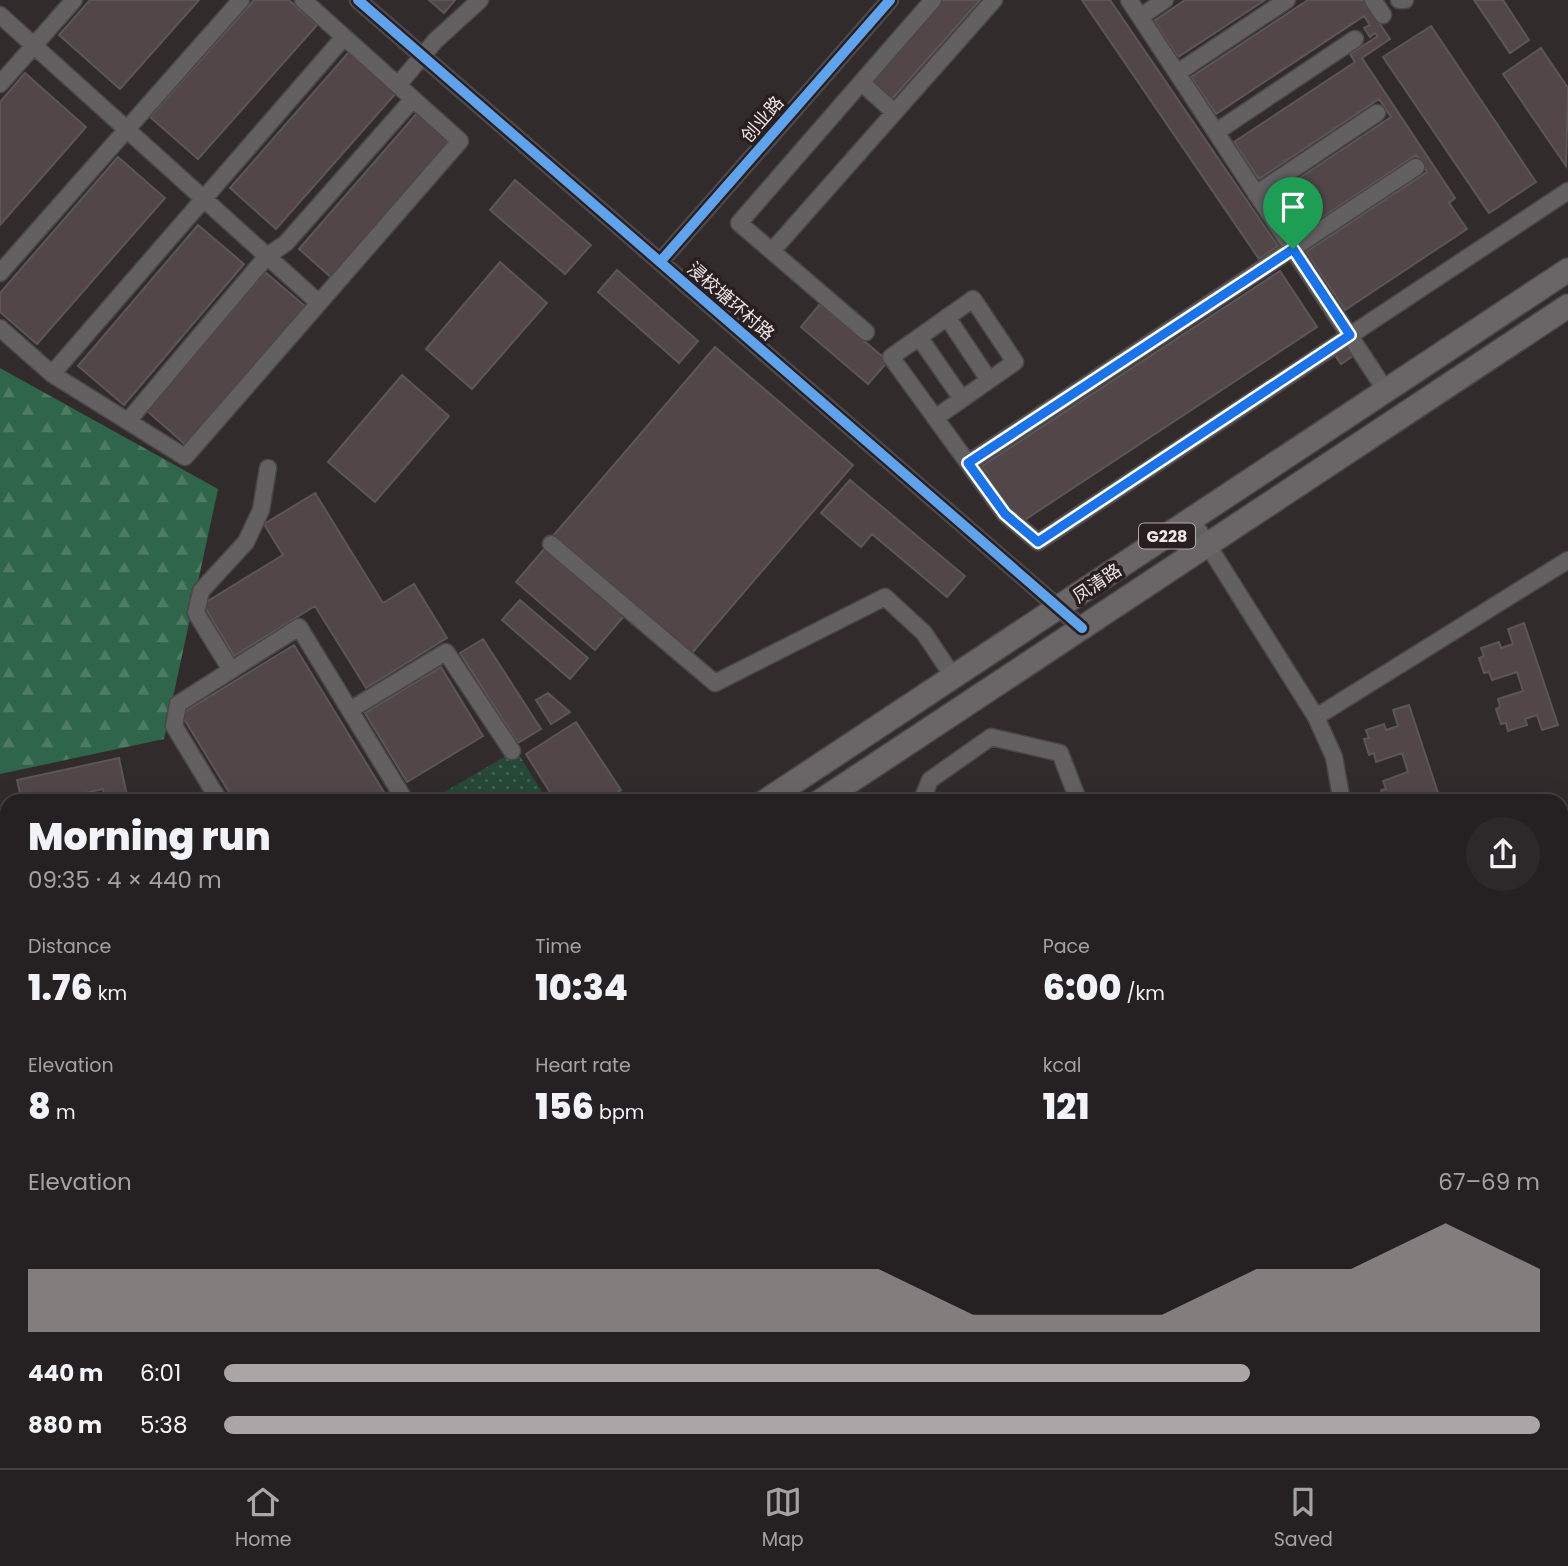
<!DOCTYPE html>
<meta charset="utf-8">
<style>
:root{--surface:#252021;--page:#2d282a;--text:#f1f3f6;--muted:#a3a3a5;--line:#423e3f;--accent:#aca5a6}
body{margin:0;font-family:Poppins,"Noto Sans SC",sans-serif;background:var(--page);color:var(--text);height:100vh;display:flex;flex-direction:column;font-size:26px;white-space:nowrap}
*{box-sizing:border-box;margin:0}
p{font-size:23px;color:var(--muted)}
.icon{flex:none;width:38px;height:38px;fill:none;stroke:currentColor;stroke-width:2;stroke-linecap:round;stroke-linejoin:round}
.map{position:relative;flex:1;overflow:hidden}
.side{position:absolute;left:0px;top:794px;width:1568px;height:674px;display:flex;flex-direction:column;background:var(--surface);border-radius:21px 21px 0 0;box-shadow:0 7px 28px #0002,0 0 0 2px var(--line)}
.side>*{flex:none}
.pin{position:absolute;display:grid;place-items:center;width:60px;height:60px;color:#fff;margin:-72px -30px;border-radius:50% 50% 50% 0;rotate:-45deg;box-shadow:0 0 7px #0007}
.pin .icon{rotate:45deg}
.round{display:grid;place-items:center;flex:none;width:74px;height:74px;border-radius:37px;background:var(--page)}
.overview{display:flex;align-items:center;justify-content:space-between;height:119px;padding:0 28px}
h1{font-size:38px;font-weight:800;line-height:52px}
.metrics{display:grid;grid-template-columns:repeat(3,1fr);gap:10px;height:119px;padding:7px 28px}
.metrics div{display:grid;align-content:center}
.metrics b{font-size:35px;font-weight:800}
.metrics small{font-size:19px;font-weight:400}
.metrics p{font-size:19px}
.chart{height:196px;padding:14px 28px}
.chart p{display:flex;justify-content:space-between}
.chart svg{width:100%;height:126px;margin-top:7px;fill:var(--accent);opacity:.7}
ul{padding:0 28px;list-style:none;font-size:23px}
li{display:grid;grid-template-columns:112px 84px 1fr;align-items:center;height:52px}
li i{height:18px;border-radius:9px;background:var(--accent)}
.tab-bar{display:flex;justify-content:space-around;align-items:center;height:98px;border-top:2px solid var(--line);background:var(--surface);font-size:19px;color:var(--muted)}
.tab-bar a{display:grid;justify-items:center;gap:4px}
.tab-bar .on{color:var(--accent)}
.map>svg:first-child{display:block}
.green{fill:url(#green-dots)}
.forest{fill:url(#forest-firs)}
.water{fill:url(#water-ripples)}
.building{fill:#534649;stroke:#5b5657;stroke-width:2}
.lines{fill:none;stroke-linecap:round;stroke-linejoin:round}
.minor-casing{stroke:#4b4647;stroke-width:19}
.highway-casing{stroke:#4b4647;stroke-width:26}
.minor{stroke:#626060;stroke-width:16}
.highway{stroke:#6a6667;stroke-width:23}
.cycleway-casing{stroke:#291e20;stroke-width:15}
.cycleway{stroke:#60a3ed;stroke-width:10}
.route-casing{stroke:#fff;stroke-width:14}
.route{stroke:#1a73e8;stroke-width:9}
.labels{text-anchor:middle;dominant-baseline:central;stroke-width:7;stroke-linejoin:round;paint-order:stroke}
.shield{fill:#291e20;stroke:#b3aaab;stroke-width:2}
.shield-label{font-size:16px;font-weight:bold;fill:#eee6e7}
.street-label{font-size:18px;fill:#eee6e7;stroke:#291e20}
</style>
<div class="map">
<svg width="1568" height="1468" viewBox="0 0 1568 1468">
<defs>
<pattern id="green-dots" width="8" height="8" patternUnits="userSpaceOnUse" patternTransform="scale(1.75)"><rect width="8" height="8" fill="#264836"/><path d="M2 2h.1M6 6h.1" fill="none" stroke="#466253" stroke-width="1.8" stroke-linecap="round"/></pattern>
<pattern id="forest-firs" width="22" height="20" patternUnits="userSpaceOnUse" patternTransform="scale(1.75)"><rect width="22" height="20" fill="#2f654a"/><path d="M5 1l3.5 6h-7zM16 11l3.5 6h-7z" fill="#4d7b64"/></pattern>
<pattern id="water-ripples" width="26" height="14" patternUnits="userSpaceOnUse" patternTransform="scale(1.75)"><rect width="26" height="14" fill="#042214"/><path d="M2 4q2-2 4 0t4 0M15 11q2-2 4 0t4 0" fill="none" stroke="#294236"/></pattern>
</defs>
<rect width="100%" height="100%" fill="#312b2c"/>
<path class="green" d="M519,755L548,801L427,802L506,756Z"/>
<path class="forest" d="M0,368L218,489L164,739L0,774Z
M1568,1275V1365L1561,1375V1288Z"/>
<path class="water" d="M400,1461H699L702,1468H421Z"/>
<path class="building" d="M90,0H199L120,89L59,35Z
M254,0H289L317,25L198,159L150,117Z
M429,0H455L444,13Z
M938,0H980L892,99L869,78Z
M1082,0H1110L1278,246L1259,259Z
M1185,0H1265L1178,57L1154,21Z
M1308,0H1364L1390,39L1362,58L1455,198L1449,203L1467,229L1345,310L1306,252L1427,172L1416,155L1296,235L1271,197L1391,117L1379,99L1259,179L1234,142L1355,62L1350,54L1378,36L1375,33L1370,37L1364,28L1370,25L1364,16L1216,114L1191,77Z
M1474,0H1503L1529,40L1510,53Z
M1431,26L1536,182L1489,213L1383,57Z
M1541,48L1568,88L1566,166L1503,74Z
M349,52L396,93L276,229L230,188Z
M25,73L86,127L0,225V102Z
M418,112L453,142L333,279L299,249Z
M118,157L165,198L37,344L0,312V293Z
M515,180L591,245L565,274L490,210Z
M198,225L244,264L124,405L78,366Z
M500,262L547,303L472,389L426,349Z
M617,270L698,341L679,363L598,292Z
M1280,271L1317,327L1020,523L982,466Z
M265,272L305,306L187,446L147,411Z
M820,304L888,361L868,384L801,327Z
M715,347L853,465L691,654L553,536Z
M1347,347L1353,356L1341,364L1335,355Z
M402,375L449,416L375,502L328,462Z
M850,480L965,576L947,597L872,534L861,547L821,513Z
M315,493L383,603L414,584L447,638L366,688L315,606L234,656L203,604L283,555L264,524Z
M545,548L624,616L595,650L516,582Z
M520,600L588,658L570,679L502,620Z
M1524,623L1558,725L1542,730L1537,715L1525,719L1527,725L1508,731L1506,723L1501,724L1496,709L1500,707L1498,699L1523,691L1517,672L1492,680L1489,672L1484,673L1479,658L1484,656L1481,648L1499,642L1501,648L1513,644L1508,629Z
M483,639L541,729L518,743L460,653Z
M294,645L390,802H235L181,714Z
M441,667L483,736L407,782L365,713Z
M548,693L570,712L551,724L536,700Z
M1409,705L1441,802H1423L1422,796L1410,802H1384L1381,790L1386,789L1383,781L1408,772L1402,753L1376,762L1374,753L1369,755L1364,739L1369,738L1366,730L1384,724L1386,730L1398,726L1393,710Z
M576,722L621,790L603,802H556L526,754Z
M119,758L128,800L105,802L103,789L46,802H22L17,780Z
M7,879V1017L0,1019V880Z
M1308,1461H1347L1348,1466L1309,1468Z"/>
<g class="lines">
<defs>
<path id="minor" d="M358,0L1082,628
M1129,0L1386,391
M1373,0L1383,15
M1399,0H1405
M0,15L319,303
M1140,17L1165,0
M1177,73L1287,0
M862,83L894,112
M0,84L74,0
M398,85L435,41L480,0
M1216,132L1355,39
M1256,194L1377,113
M772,251L994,0
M660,262L890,0
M0,273L241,0
M947,317L989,380
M0,328L52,374L185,457L460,141L303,0
M866,332L739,223L933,0
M919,337L962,399
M52,374L344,37
M935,418L1015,362L973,299L891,357L1005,514L1038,542L1568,191
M128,421L267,256L286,243L413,99
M968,463L1416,167
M1192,520L1316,717L1334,757L1342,802
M551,544L715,683L885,597L924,633L954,678
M231,670L196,613L201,591L246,542L261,510L268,468
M350,710L446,652L512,751
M1316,717L1568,560
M220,802L174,726L178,704L299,627L406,802
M921,802L930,780L991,737L1060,753L1079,802
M0,864L7,862
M0,1035L7,1033
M1561,1217L1568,1199
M202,1461L219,1468
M793,1461L797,1468
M884,1461L892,1468
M1073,1468L1075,1461
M1208,1468L1209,1461
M1435,1468L1438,1461
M1476,1468L1478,1461"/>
<path id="highway" d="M764,802L1568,270
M819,802L1568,306
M0,1102L7,1101
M0,1131L7,1130"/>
</defs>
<use href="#minor" class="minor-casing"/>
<use href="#highway" class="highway-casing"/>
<use href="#minor" class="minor"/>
<use href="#highway" class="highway"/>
<defs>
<path id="cycleway" d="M358,0L1082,628
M660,262L890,0"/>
</defs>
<use href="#cycleway" class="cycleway-casing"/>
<use href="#cycleway" class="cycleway"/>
</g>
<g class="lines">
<defs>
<path id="route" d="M1293,249L1350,335L1038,542L1005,514L968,463Z"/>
</defs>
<use href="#route" class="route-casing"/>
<use href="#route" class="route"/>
</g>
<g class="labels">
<rect class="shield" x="1139" y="523.5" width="56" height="25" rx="5"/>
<g class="shield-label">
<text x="1167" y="536">G228</text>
</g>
<g class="street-label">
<text transform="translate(762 119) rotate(-49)">创业路</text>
<text transform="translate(731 301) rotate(41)">浸校塘环村路</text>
<text transform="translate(1097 583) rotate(-34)">凤清路</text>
</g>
</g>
</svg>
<div class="pin" style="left:1293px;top:249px;background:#1e9e55"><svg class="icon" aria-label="arrive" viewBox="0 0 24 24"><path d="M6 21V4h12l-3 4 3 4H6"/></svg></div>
<section class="side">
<div class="overview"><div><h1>Morning run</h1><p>09:35 · 4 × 440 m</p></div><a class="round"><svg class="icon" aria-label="share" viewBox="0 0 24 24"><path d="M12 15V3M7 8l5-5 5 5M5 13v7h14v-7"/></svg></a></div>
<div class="metrics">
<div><p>Distance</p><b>1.76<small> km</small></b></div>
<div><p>Time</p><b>10:34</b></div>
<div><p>Pace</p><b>6:00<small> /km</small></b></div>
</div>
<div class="metrics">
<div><p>Elevation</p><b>8<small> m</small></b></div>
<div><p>Heart rate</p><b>156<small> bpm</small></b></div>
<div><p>kcal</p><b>121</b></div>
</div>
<div class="chart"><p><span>Elevation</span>67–69 m</p>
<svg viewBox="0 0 160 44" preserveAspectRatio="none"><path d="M0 44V22L10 22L20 22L30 22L40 22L50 22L60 22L70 22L80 22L90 22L100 38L110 38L120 38L130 22L140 22L150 6L160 22V44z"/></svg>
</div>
<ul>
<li><b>440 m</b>6:01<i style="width:78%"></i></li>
<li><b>880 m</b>5:38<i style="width:100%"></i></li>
</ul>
</section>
</div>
<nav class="tab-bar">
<a class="on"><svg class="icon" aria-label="home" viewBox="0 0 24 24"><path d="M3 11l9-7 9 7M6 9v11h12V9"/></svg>Home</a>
<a><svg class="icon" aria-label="map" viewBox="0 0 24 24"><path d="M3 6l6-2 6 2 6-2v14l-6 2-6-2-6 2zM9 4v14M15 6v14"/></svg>Map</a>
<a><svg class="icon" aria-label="saved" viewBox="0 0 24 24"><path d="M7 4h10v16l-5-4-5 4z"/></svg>Saved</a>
</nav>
